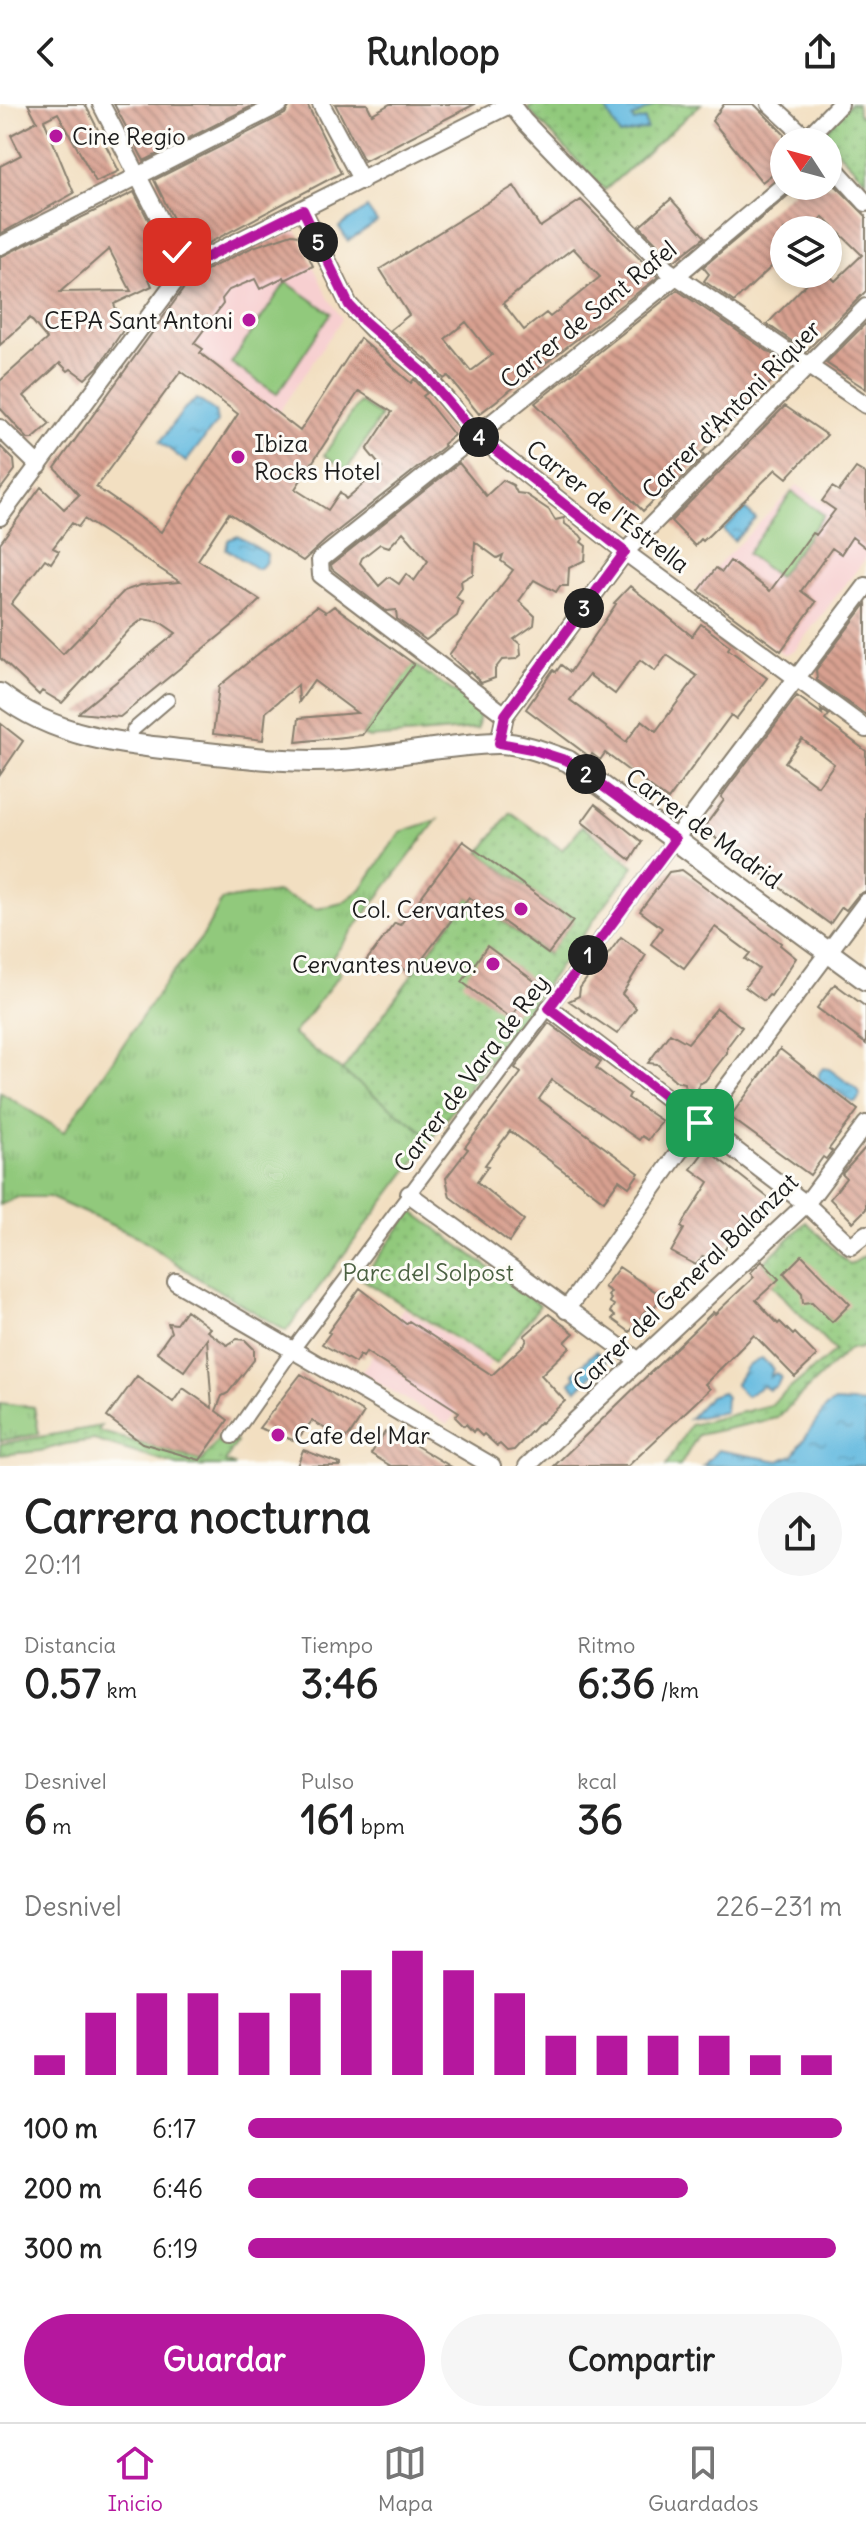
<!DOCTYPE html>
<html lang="es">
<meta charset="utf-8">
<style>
:root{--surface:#fff;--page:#f6f6f6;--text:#222;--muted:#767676;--line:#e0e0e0;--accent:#b5179e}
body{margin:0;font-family:Delius,sans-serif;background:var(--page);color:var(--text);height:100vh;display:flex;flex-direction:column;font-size:30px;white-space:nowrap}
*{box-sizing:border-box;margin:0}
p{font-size:26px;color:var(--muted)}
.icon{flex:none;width:44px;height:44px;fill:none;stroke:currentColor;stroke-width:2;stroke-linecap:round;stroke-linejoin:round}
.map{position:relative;height:1362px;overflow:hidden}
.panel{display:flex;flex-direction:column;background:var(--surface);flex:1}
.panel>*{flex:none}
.needle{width:52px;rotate:306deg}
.buttons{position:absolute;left:770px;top:24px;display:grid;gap:16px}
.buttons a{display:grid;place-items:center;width:72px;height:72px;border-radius:50%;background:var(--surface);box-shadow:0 4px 12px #0003;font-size:40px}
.pin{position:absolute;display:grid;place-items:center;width:68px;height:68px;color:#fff;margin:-34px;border-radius:16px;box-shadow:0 4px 12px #0006}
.km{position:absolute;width:40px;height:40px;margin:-20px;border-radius:50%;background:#222;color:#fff;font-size:22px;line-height:40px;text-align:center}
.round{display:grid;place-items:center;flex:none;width:84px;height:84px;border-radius:42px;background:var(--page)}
.head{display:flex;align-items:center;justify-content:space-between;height:136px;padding:0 24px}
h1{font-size:44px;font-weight:700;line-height:60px}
.figures{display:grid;grid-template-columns:repeat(3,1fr);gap:12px;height:136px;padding:8px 24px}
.figures div{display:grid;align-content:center}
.figures b{font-size:40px;font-weight:700}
.figures small{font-size:22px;font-weight:400}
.figures p{font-size:22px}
.chart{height:224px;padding:16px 24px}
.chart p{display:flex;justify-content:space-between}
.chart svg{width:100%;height:144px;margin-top:8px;stroke:var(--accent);stroke-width:6}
.primary-button{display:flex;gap:16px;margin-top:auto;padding:16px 24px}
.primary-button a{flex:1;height:92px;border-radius:48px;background:var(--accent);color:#fff;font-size:32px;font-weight:700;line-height:92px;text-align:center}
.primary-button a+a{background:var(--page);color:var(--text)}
ul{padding:0 24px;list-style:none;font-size:26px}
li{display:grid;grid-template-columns:128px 96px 1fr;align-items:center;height:60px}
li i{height:20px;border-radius:10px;background:var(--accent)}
header{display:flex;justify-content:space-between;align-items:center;height:104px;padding:0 24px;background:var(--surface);font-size:36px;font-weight:700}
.tabs{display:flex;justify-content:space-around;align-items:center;height:112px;border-top:2px solid var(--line);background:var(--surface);font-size:22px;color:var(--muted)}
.tabs a{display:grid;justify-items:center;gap:4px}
.tabs .current{color:var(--accent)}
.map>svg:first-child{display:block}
.built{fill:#f7cfd0}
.grass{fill:url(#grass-tufts);stroke:#56724c;stroke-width:2}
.park{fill:url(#park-dots);stroke:#56724c;stroke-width:2}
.garden{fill:#91c97c;stroke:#56724c;stroke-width:2}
.water{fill:url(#water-ripples);stroke:#3f6a7e;stroke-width:2}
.building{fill:url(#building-back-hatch);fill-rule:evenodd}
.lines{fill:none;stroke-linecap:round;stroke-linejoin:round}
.pedestrian-casing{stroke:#877e6e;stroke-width:16}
.minor-casing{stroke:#877e6e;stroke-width:20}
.tertiary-casing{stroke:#877e6e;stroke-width:24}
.pedestrian{stroke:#fff;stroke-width:12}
.minor{stroke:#fff;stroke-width:16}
.tertiary{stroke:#fff;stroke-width:20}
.route-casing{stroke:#fff;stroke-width:16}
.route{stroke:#b5179e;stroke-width:10}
.poi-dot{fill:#b5179e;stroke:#fdfcf7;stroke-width:3}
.labels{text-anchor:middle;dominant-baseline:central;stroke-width:6;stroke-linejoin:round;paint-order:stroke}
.poi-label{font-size:24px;fill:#1c1c1c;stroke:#fdfcf7;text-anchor:start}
.street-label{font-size:24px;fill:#1c1c1c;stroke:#fdfcf7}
.park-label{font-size:24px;fill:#4b6142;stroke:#fdfcf7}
</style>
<header><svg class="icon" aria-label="back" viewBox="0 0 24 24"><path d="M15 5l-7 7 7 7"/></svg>Runloop<svg class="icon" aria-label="share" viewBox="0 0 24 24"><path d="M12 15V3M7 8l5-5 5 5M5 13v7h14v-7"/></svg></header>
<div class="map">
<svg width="866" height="1362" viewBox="0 0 866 1362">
<defs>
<pattern id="grass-tufts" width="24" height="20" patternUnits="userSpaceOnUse" patternTransform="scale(2)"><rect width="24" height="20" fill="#91c97c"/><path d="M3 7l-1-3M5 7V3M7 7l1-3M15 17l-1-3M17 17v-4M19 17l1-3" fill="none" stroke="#7cac6b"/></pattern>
<pattern id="park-dots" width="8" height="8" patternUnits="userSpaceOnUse" patternTransform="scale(2)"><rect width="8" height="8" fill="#91c97c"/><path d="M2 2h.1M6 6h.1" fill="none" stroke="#7cac6b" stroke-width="1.8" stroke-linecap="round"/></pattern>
<pattern id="water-ripples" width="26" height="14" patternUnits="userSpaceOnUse" patternTransform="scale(2)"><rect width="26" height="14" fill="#62b9df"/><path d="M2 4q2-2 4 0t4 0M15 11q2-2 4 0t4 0" fill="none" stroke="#549ebf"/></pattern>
<pattern id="building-back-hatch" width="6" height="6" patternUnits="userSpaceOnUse" patternTransform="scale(2)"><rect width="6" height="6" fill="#d8a090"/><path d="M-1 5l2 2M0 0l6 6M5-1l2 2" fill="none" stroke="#ae8275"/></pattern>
</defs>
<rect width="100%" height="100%" fill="#fdfcf7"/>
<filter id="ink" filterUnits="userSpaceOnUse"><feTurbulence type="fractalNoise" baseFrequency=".0125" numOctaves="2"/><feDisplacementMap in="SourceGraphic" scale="16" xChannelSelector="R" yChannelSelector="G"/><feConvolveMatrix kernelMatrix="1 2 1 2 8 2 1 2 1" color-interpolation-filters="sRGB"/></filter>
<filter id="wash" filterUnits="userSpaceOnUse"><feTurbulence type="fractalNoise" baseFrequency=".006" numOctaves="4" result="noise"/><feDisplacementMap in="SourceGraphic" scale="32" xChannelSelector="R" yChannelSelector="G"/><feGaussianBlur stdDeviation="1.8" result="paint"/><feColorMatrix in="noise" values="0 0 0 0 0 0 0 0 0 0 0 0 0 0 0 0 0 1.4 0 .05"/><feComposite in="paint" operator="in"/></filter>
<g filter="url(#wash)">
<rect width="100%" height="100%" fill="#f2dfc1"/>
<path class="built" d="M288,124L297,128L328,193L342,215L278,309L157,218L189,175H195L202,165Z
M797,381L866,428V454L794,547L784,551L695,484Z
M403,1204L491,1259L448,1320L361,1269Z"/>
<path class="grass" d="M437,716L328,859L341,869L293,930L432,1034L286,1227L196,1173L136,1132L49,1093H18L0,1101V988L64,1028L167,876L203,832L222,796L276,788L317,805L342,799L361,785L400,728Z
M0,1299L34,1303L39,1330L0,1337Z"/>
<path class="park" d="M535,0H701L605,86L527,4Z
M850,0H857L858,10L866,15V77L827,36L825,28Z
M413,560L481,606L477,625L369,634L362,631Z
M510,708L562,746L582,722L634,762L432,1034L342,967L469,793L547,850L573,817L480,749Z
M412,1107L540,1201L496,1260L362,1175Z
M806,1118L850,1161L866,1151V1242L858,1245L850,1244L777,1314L698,1331L680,1362H666L690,1321L770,1301L835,1247L757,1165Z
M101,1322L98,1327L202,1357L224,1328L237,1338L225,1358L236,1362H178L94,1336L66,1340L40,1347L0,1351V1340Z"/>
<path class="garden" d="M286,178L331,209L277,290L231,259Z
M359,298L381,312L347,366L324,351Z
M792,388L824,411L778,473L747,450Z"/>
<path class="water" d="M603,0H657L632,14L634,18L645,15L647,25L620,31Z
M367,104L377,118L348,137L339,123Z
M197,295L215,307L217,318L186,358L160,338L185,304Z
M745,405L756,415L734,437L723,426Z
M238,432L267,450C267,457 264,463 257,465L226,445L228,436Z
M823,964L829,965L859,987L860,992L856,998H852L830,982L819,996V969Z
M596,1247L606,1258L577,1286L570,1278L576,1273L573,1269Z
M762,1254L773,1265L770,1273L776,1269L781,1273L777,1282L769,1286L763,1282L746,1292L735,1281L746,1263Z
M722,1288L726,1293L725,1308L689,1315L710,1292Z
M835,1298L866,1300V1362H703L718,1346L779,1357L793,1351L826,1303Z"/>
<g id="blocks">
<path class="building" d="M28,0H85L119,67L96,78L58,9L44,16L74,89L0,130V62L21,51L11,31L37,17Z
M114,0H256L144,57Z
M291,0H307L341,69L190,149L154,76L285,10Z
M335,0H367L372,10L390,0H475L364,57Z
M724,0H754L784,30V61L762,78L712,17Z
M514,82L540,123L581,96L658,173L479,310L448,272L444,275L427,256L390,226L409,211L380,165ZM573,144L600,173L550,213L546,209L524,226L503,199ZM466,218L492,251L471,267L445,235Z
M795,82H836L866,112V187L806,247L767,220L816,170H828L835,177L862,151L823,113L810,126H784V151L734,198L704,177L709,170L703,163L791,89Z
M134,88L172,163L149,175L152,182L114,200L124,225L98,263L85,275L71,265L68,267L60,259L24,292L50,320L33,335H28L0,304V277L47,235L30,214L0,241V153ZM109,145L131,187L60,188Z
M671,95L705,133L674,157L640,122Z
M292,130L299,131L313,162L285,176L284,173L260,185L255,175L229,186L222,195L223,200L194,239L203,245L200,249L300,327L360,234L411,279L414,275L416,277L427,289L423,292L454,331L443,340L445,342L326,436L303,457L229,409L198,456L260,496L239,516L120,613L78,609L176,529L160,518L143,515L131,524L62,599L42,587L39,591L0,554V439L41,383L64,405L79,391L55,364L192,173L253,143ZM181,267L238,310L161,428L96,383ZM359,287L392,308L367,346L382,364L346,395L340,388L328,406L295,385ZM84,415L180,478L141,481L124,487L63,550L11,500L45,455L51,459L59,447L53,444L72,419L78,423Z
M677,186L788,261L701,349L704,352L661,395L658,392L643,407L535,299Z
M865,220H866V285L826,259Z
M785,302L827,331L787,374L776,365L703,437L701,435L695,442L671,417Z
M0,342L14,356L15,366L0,386Z
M459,359L486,392L503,376L513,381L517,389L525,390L549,406L555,416L564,414L565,420L580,431L583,435L581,438L586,442L585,456L569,464L568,482H560L556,488L534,476L519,497L535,512L534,521L514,535L520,540L521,551L516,555L502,556L495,565V574L481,579L470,567L468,569L449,551L513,466L501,457L503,451L497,454L475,438L473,470L461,477L462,484L456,493L462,498L457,512L426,536L397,515L396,506L386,507L332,465L331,461ZM403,428L428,457L414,477L406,470L399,480L389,473L379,482L360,459L362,454L380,440L389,443Z
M856,364L866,370V444L852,433L841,450L832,444L801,487L816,498L781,547L699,487L716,464L722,468L730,457L770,487L812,429L816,431L835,406L822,397L832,383L839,387Z
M630,482L692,532L701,520L730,542L728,545L767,574L736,615L731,611L668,696L605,649L600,656L592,650L590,653L526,605L553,566L556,568L561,561L570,568L616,500L614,499ZM667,551L697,572L656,627L642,616L626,638L570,596L589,571L615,590L640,556L655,567Z
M866,500V611L817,576L816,566Z
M317,502L326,508L334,502L414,560L362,631L296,638L299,614L357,609L314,577L299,598L298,581L266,608L263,636L213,630L219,582Z
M797,592L822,610L821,606L829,611L825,616L866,647V787L858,791L846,806L842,803L830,820L723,742L711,729L713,727L705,722L724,696L721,693L731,679ZM802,635L834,660L818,682L785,658Z
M0,619L23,637L0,671Z
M595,700L642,738L631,756L582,718Z
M463,737L573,817L548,850L469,793L411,870L395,860L387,870L363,861L395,819L400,821Z
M682,766L781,839L780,841L796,854L771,892L769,891L764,897L745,883L759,865L745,855L750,849L715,823L684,864L651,840L662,824L640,807L669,768Z
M621,833L646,851L622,890L636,904L617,930L569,897L579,892L580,884L601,855L606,853Z
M487,842L537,879L510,914L462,878Z
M835,880L866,903V940L817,904Z
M717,904L742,923L727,943V949L705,977L699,980L696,992L685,984L684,979L676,977L657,960L648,959L670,929L688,939Z
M549,919L601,958L596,964L630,990L628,994L662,1017L648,1036L642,1032L639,1036L552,976L539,995L639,1069L629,1083L619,1076L604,1097L510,1027L485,1061L488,1062L477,1078L524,1116L509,1138L450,1093L446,1074L468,1045L465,1043L521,969L515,964Z
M780,945L858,1006L829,1045L832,1047L826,1055L823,1053L810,1071L730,1013Z
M866,1043V1105L853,1118L830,1095L846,1074L842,1070Z
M706,1045L775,1099L748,1124L742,1116L723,1149L719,1147L716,1153L709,1149L706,1154L703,1152L696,1161L671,1148L684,1125L681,1123L685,1116L709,1078L691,1065Z
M802,1151L850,1200L832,1218L812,1198L803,1199L802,1189L784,1169Z
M762,1157L779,1175L756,1196L778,1220L780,1218L793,1231L795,1229L817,1252L795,1273L754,1231L705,1280L710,1285L628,1362H554L713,1208L715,1210L754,1173L750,1169Z
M619,1163L662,1192L649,1210L645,1207L630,1228L612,1215L615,1212L610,1208L614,1201L609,1198L611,1195L608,1192L611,1188L604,1183Z
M360,1184L406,1220L409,1217L492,1271L525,1240L527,1235L524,1232L549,1210L574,1229L565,1238L570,1243L541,1271L565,1297L541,1319L540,1318L514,1346L507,1347L500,1340L497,1342L484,1330L482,1332L475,1325L473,1328L466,1320L464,1322L455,1313L459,1308L366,1248L363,1253L360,1251L355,1259L322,1240L330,1229L328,1228Z
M186,1206L210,1224L207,1227L227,1241L237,1235L245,1236L254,1245V1256L228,1289L222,1292L216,1307L228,1316L200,1356L142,1339L107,1313L137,1272L173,1298L183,1284L212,1304L207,1235L184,1267L157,1248L171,1228L168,1219L176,1220Z
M301,1270L364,1309L349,1332L341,1334L312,1317L296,1337L259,1324Z
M385,1328L396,1334L398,1331L450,1362H391L371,1350Z
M303,1346L341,1360V1362H297Z"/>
</g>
</g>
<g filter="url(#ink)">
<use href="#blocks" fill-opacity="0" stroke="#877e6e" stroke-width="2"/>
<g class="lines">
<defs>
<path id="pedestrian" d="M133,626L168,596
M232,1333L292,1247L675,735"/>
<path id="minor" d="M101,0L185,164
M321,0L362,77
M511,0L524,17L666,165L866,301
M770,0L811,38
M807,34L840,0
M828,57L866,99
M303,106L349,201L373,226L424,269L475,330L625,448L866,625
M0,142L280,0
M0,324L39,362
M0,413L185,164L511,0
M505,611L321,471L320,456L676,172L784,81
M499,639L505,611L625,448L866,203
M675,735L866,482
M549,904L806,1100L851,1142L866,1130
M409,1090L639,1257
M176,1178L492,1362
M566,1206L686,1038L866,798
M527,1362L806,1100L866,1020"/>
<path id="tertiary" d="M0,590C58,637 136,641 207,649C252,654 296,659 340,656C392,653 446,640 498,639C521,639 546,649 568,657L866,876"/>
</defs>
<use href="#pedestrian" class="pedestrian-casing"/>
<use href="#minor" class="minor-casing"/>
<use href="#tertiary" class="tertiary-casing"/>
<use href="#pedestrian" class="pedestrian"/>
<use href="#minor" class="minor"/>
<use href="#tertiary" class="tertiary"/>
</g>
</g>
<g class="lines" filter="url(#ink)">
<defs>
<path id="route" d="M177,148L185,164L303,106L349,201L364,217L424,269L475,330L625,448L505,611L499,639L531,645L568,657L675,735L549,904L700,1019"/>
</defs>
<use href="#route" class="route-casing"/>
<use href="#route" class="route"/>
</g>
<g class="poi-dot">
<circle cx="56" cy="32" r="8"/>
<circle cx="249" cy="216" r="8"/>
<circle cx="238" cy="353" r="8"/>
<circle cx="521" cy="805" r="8"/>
<circle cx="493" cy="860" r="8"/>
<circle cx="278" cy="1331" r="8"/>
</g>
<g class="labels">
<g class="poi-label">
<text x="72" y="32">Cine Regio</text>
<text x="233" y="216" text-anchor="end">CEPA Sant Antoni</text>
<text x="254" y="339">Ibiza<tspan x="254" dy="28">Rocks Hotel</tspan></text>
<text x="505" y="805" text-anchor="end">Col. Cervantes</text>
<text x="477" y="860" text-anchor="end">Cervantes nuevo.</text>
<text x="294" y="1331">Cafe del Mar</text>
</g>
<g class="street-label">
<text transform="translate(588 210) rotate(-39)">Carrer de Sant Rafel</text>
<text transform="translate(731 305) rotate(-45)">Carrer d'Antoni Riquer</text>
<text transform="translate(608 402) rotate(38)">Carrer de l'Estrella</text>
<text transform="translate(704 724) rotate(36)">Carrer de Madrid</text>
<text transform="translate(471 969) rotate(-53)">Carrer de Vara de Rey</text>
<text transform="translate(685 1178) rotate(-44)">Carrer del General Balanzat</text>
</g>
<g class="park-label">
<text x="428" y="1168">Parc del Solpost</text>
</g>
</g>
</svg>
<div class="buttons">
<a><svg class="needle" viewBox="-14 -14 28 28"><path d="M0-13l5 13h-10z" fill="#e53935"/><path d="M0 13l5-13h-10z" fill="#767676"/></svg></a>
<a><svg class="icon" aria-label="layers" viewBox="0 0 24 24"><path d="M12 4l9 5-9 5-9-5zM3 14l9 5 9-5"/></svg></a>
</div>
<div class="pin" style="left:700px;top:1019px;background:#1e9e55"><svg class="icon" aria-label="arrive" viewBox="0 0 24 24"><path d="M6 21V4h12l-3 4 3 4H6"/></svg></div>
<div class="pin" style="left:177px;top:148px;background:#d93025"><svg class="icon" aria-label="check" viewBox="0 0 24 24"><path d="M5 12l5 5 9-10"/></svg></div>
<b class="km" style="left:588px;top:851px">1</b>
<b class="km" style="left:586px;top:670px">2</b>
<b class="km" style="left:584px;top:504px">3</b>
<b class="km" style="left:479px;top:333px">4</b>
<b class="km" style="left:318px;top:138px">5</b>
</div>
<section class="panel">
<div class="head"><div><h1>Carrera nocturna</h1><p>20:11</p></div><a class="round"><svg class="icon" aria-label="share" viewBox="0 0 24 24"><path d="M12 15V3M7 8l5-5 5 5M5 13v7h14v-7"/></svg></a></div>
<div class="figures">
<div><p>Distancia</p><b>0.57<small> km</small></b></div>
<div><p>Tiempo</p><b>3:46</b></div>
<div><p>Ritmo</p><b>6:36<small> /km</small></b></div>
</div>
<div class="figures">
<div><p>Desnivel</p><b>6<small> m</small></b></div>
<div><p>Pulso</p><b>161<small> bpm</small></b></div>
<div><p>kcal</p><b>36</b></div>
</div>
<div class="chart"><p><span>Desnivel</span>226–231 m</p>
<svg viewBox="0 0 160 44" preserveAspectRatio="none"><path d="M5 44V38M15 44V25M25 44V19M35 44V19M45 44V25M55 44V19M65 44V12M75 44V6M85 44V12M95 44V19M105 44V32M115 44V32M125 44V32M135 44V32M145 44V38M155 44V38"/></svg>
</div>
<ul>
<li><b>100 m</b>6:17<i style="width:100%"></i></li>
<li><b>200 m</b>6:46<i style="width:74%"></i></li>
<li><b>300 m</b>6:19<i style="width:99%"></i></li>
</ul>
<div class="primary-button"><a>Guardar</a><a>Compartir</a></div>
</section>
<nav class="tabs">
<a class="current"><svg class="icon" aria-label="home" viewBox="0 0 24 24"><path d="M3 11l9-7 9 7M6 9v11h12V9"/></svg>Inicio</a>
<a><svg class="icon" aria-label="map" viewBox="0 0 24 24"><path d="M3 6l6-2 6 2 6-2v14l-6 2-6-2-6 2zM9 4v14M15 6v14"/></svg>Mapa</a>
<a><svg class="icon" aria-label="saved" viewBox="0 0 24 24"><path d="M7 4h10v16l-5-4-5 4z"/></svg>Guardados</a>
</nav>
